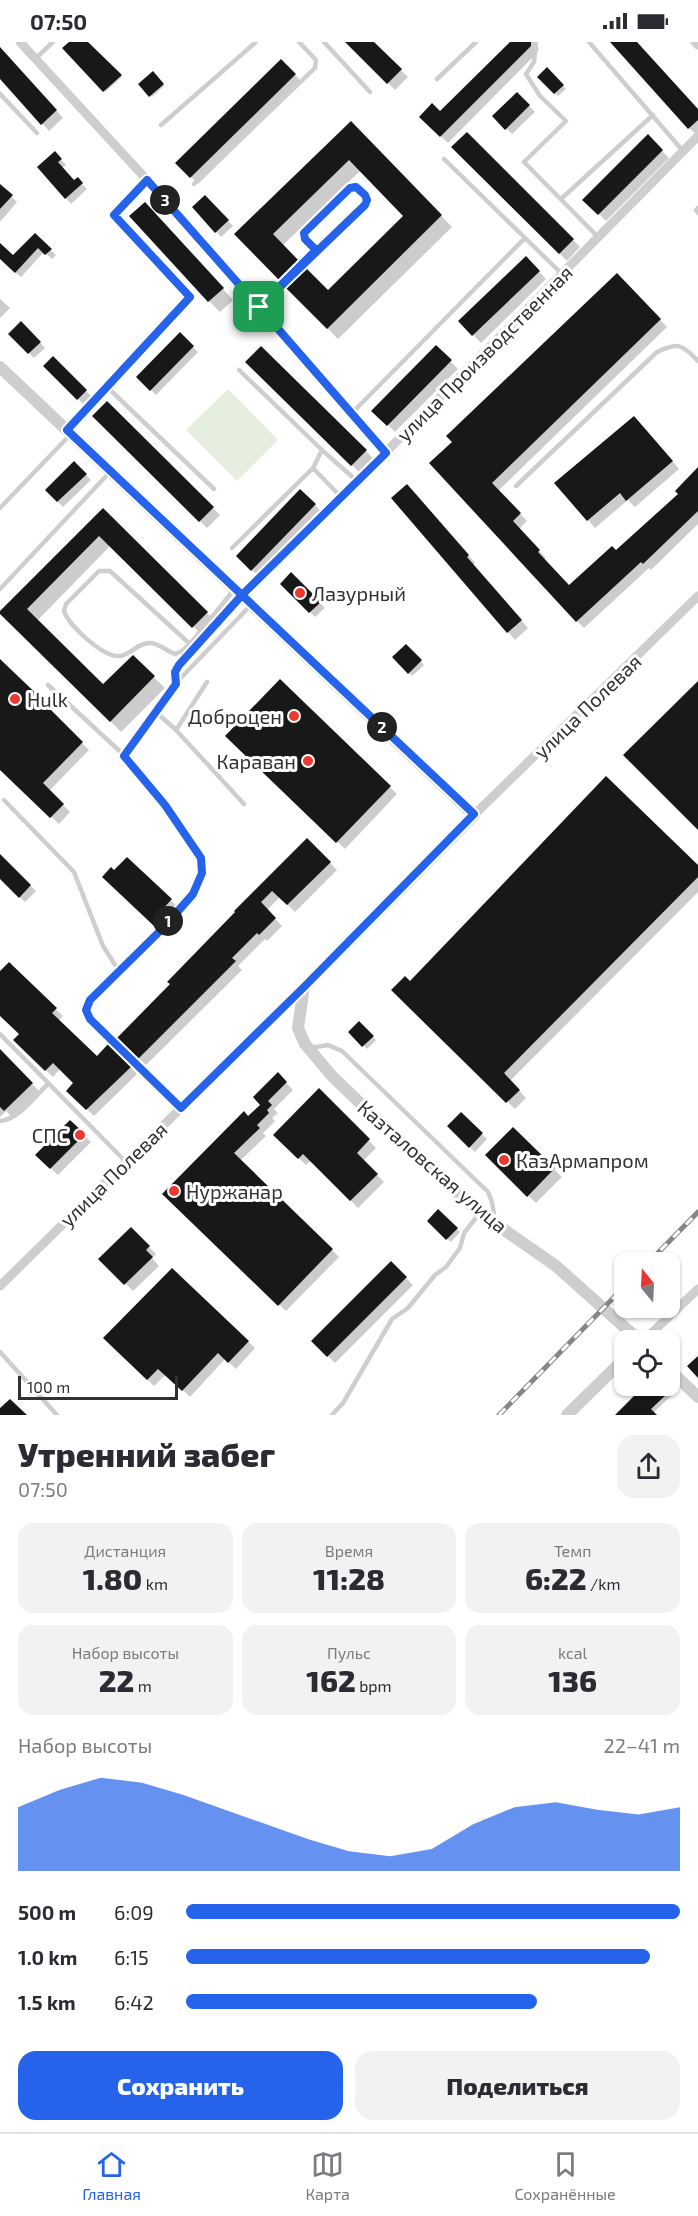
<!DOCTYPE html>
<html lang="ru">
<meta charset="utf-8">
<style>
:root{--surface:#fff;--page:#f2f2f3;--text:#2b2b33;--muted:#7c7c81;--line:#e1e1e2;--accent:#2563eb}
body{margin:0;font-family:"Exo 2",sans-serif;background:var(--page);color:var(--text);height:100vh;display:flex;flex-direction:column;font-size:22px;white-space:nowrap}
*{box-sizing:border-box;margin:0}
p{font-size:20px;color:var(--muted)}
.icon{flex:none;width:33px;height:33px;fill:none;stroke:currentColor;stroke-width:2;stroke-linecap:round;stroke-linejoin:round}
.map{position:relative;height:1373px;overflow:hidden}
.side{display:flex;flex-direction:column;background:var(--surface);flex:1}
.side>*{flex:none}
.needle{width:39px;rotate:342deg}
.buttons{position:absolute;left:614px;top:1210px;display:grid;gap:12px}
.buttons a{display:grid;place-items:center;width:66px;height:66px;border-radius:12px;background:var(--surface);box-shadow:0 2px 4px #0004;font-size:30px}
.scale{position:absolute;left:18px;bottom:15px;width:160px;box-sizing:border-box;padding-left:6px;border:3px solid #313131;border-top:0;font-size:16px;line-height:21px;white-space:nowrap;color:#313131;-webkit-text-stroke:4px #fff;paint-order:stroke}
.pin{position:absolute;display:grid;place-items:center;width:51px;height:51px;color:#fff;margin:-26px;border-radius:12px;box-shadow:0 3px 9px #0006}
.km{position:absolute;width:30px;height:30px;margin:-15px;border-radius:50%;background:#222;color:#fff;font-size:16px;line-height:30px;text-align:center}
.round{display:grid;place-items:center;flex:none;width:63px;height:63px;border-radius:18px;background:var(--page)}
.headline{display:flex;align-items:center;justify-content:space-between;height:102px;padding:0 18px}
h1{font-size:33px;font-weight:800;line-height:45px}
.metrics{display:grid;grid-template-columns:repeat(3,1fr);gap:9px;height:102px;padding:6px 18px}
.metrics div{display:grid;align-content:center;border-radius:15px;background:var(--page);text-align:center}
.metrics b{font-size:30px;font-weight:800}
.metrics small{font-size:16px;font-weight:400}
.metrics p{font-size:16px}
.chart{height:168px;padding:12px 18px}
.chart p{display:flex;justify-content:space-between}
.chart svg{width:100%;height:108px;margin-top:6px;fill:var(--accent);opacity:.7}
.action{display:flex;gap:12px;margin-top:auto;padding:12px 18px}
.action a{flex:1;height:69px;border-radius:18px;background:var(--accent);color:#fff;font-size:24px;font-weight:800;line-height:69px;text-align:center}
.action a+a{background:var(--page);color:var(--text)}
ul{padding:0 18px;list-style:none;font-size:20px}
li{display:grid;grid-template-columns:96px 72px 1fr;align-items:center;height:45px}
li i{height:15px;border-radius:8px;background:var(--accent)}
.status{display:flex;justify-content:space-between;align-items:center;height:42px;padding:0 30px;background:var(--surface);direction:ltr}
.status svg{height:16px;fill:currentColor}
.dock{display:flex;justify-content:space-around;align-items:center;height:84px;border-top:2px solid var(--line);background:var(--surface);font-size:16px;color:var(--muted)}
.dock a{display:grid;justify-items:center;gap:3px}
.dock .current{color:var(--accent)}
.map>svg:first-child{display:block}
.green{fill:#e5eedf}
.shadow{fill:#0003;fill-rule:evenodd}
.building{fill:#181818}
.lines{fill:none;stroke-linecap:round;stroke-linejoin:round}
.service{stroke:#cecece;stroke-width:4.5}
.minor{stroke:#cecece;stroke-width:9}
.tertiary{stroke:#cecece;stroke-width:12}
.rail-casing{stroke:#868686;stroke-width:5}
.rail{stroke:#fff;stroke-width:3;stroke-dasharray:9;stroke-linecap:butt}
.route-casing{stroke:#fff;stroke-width:12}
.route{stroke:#2563eb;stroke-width:8}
.poi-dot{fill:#ec382f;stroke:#fff;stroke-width:2}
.labels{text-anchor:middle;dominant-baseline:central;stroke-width:6;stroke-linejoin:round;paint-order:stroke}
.street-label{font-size:20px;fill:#313131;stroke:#fff}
.poi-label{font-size:20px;fill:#313131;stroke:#fff;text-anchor:start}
</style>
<div class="status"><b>07:50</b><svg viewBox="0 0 49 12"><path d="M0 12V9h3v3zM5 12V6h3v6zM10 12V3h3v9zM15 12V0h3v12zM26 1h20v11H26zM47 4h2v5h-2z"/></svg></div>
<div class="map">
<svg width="698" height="1373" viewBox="0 0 698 1373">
<rect width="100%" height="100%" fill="#fff"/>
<path class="green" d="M228,347L278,398L237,439L186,388Z"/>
<path class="shadow" d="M71,0H87L122,35L105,50L64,7Z
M347,0H372L408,35L395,48Z
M512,0H533L539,6L537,11L448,101L421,75L440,71Z
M612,0H636L698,68V92L697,93L689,86Z
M0,7L63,76L49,89L0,35Z
M281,19L302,40L198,142L178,121Z
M547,27L566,47L558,54L539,35Z
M153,31L164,44L152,55L140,43Z
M517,52L535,70L512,92L494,74Z
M351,81L452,185L338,297L236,192ZM361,128L405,174L328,250L283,203Z
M467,92L580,205L567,219L453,105Z
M648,95L669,116L606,179L585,158Z
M55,111L66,123L62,126L74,140L77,137L87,147L71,162L39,126Z
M0,144L17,160L0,180Z
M205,155L233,184L221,195L194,165Z
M698,163V174L693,168Z
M156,173L233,258L220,270L209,259Z
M35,193L56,213L52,217L44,210L21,235L0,217V203L13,216Z
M526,216L546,237L481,301L460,279Z
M617,233L667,285L498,449L527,479L519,487L546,516L544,518L569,545L616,510L680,452L698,428V482L651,528L649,526L584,586L577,579L454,400Z
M0,257L10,266L0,276Z
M21,281L45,306L34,316L10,292Z
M180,292L198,310L156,353L138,335Z
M436,305L458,327L395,390L374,369Z
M261,306L373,416L359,430L247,320Z
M53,316L91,354L83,362L45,324Z
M107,361L220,473L207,486L94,374Z
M642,383L679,427L635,465L628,458L595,486L557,441Z
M74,421L91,438L63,465L47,448Z
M300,449L322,470L259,535L238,514Z
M415,451L475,521L473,523L528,586L515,598L393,456Z
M103,468L218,582L204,595L111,503L37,579L103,644L133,615L165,646L121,690L1,570Z
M291,533L325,566L315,575L282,542Z
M406,604L424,623L412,634L394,615Z
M0,619L52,668L50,670L89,708L49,749L70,770L59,782L0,726Z
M280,639L397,752L345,807L227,694Z
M307,798L337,828L295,870L280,855L267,868L282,884L267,899L265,897L238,924L242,928L146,1023L119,997Z
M0,814L36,849L25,860L0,836Z
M127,817L178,865L165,879L169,883L163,890L104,835L114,830Z
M698,825V850L510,1039L526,1056L515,1067L393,948Z
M9,922L63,974L58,979L97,1016L109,1004L137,1032L94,1074L68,1049L75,1042L60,1027L53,1035L15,998L21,992L0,972V931Z
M359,981L376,998L367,1007L350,990Z
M0,1009L39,1049L12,1075L6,1069L0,1075Z
M278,1032L293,1048L274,1067L278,1071L272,1076L275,1079L263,1091L266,1094L240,1119L339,1215L286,1269L164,1152L262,1063Z
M319,1048L376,1106L363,1119L384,1140L358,1166L311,1118L306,1123L275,1093Z
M461,1072L487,1097L475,1110L449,1084Z
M70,1080L91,1100L58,1133L37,1113Z
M513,1087L562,1135L536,1161L487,1113Z
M438,1170L460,1190L451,1200L429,1179Z
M131,1187L156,1212L152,1216L159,1224L133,1249L101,1217Z
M391,1221L413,1243L335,1321L313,1299Z
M172,1228L255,1306L236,1327L225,1317L190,1355L166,1332L154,1344L105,1296Z
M647,1344H663L672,1353L653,1371L617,1373Z"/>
<path class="building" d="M69,0H88L122,33L103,50L62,6Z
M345,0H374L402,27L387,42Z
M510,0H531V4L440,95L419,75L432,61L440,69Z
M610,0H637L698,67V78L688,87Z
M0,5L57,68L41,83L0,37Z
M281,17L296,32L190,136L175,121Z
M547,25L564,43L554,52L537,35Z
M153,29L164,42L149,55L138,42Z
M517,50L530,63L505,88L492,74Z
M351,79L442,173L327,287L286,246L306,226L328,248L403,174L349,118L273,192L300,220L280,239L234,192Z
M467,90L574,197L559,212L451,105Z
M648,92L663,108L598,173L582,158Z
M55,109L62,117L58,120L74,138L78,135L83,141L65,157L37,125Z
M0,142L13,153L0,167Z
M205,153L229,178L215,191L192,165Z
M145,160L224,246L208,260L129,174Z
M35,191L52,207L45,213L38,206L15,231L0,217V201L13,213Z
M526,214L540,229L472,294L458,279Z
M617,231L661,277L492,441L521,471L513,479L540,508L538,510L569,543L612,504L616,508L678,452L675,449L698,425V469L643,522L641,520L576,580L429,421L452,400L446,394Z
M21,279L41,300L28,312L8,292Z
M180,290L194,304L150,349L136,335Z
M436,303L452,318L387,384L371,369Z
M261,304L367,408L351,424L245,320Z
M53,314L87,348L77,358L43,324Z
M107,359L214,465L199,480L92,374Z
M634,374L673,419L626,459L620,451L587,479L554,441Z
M74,419L87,432L57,460L45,448Z
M407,442L469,513L467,515L522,578L507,591L391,456Z
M300,447L316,462L251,529L236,514Z
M103,466L208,570L192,586L99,494L27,567L103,642L133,613L155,634L110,680L0,572V569Z
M291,530L321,560L309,571L280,542Z
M406,602L422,618L408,632L392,615Z
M0,617L45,660L44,661L83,700L43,741L64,762L50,776L0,728Z
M280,637L391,744L336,801L225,694Z
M698,639V788L623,713Z
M606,734L698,823V835L504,1031L520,1048L506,1061L391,948L405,934L410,939Z
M307,796L331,820L287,863L272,849L261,860L276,876L259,893L257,891L232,916L236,919L138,1017L116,997L170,942L167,940L235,870L234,869Z
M0,812L31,843L19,856L0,837Z
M127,815L172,857L159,871L163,875L154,884L102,835L111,825L114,828Z
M9,920L57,966L52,971L97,1014L109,1001L132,1024L86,1068L66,1049L73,1041L53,1021L45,1029L13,998L19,992L0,974V929Z
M359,979L374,994L362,1005L348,990Z
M0,1007L33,1041L4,1069L0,1065Z
M278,1030L287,1040L268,1059L272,1063L267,1068L269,1071L257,1083L260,1086L234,1111L333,1207L278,1264L162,1152L244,1069L248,1074L260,1063L253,1055Z
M319,1046L370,1097L357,1111L378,1132L350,1159L303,1112L298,1117L273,1093Z
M461,1070L483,1091L469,1106L447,1084Z
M70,1078L85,1092L50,1127L35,1113Z
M513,1085L555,1126L527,1155L485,1113Z
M438,1167L458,1186L446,1198L427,1179Z
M131,1185L150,1204L146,1208L153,1215L124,1243L98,1217Z
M391,1219L407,1235L327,1315L311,1299Z
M172,1226L249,1299L228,1321L218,1311L182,1349L158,1327L147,1338L103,1296Z
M698,1314V1336L687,1324Z
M644,1344H665L670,1349L651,1367L657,1373H615Z
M10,1357L27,1373H0V1366Z"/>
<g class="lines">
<path class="service" d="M324,0L370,50
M536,0L534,20L526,32L540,54L566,79L524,120L598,195
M589,0L683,109
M35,17L53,0
M437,37L476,0
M0,52L37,91
M161,83L256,0
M444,117L562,232
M194,142L315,26L316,18L299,0
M561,157L653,73
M259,265L365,163L367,158L365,153L356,145L350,146L304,191L305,197L316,208
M239,328L322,408L313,426
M107,345L214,447
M352,371L525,196
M67,388L190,255L114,173L147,138
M322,408L357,439
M516,444L657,310C678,300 682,302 698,319
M0,466L69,394
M232,506L313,426L341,455
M0,547L109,431
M190,602L182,609L175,612C166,609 159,601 150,601C137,601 132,612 120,614C104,616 69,584 64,569L66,562L99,529H110L190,602L233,549
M175,642V630L179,623L240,555
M48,643L125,714L165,763L200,815L202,831L193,852L164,885L90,958L86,968L90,977L181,1066
M156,670L176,688L244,762
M176,688L207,640
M125,714L175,642L251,563
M4,758L74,830L103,904L119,929
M0,992L126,1120
M311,1006L328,1003L342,1009L488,1150L492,1160L495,1178
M0,1079C18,1078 35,1054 48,1042
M0,1310L57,1373
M332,1373L343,1361L392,1277L408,1266L435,1233L446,1225L460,1206L464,1191L479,1172"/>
<path class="minor" d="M20,0L147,138L386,410
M695,0L698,3
M242,553L386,410L698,94
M474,773L698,554
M0,1244L304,945
M643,1299L698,1247"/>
<path class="tertiary" d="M0,325L474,773L304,945L298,986L305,1002L332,1034L392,1092L480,1171L556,1224L640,1299
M669,1327L698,1355
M567,1373L624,1317"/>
<defs>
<path id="rail" d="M648,1221L698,1170
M499,1373L624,1245"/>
</defs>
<use href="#rail" class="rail-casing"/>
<use href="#rail" class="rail"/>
</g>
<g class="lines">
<defs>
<path id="route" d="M259,265L386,411L242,553L179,623L175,630L176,642L124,714L165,763L201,816L202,831L193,852L164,885L90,958L86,968L90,977L181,1066L304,945L474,772L67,388L190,255L114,173L147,138L259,265L365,163L367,158L365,153L356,145L350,146L304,191L305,197L316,208L259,265"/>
</defs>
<use href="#route" class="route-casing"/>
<use href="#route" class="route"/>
</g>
<g class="poi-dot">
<circle cx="300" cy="551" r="6"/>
<circle cx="15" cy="657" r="6"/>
<circle cx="294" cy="674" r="6"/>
<circle cx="308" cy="719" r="6"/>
<circle cx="80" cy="1093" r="6"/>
<circle cx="504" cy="1118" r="6"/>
<circle cx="174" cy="1149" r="6"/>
</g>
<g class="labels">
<g class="street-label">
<text transform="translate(484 311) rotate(-45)">улица Производственная</text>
<text transform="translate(587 664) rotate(-44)">улица Полевая</text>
<text transform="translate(433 1124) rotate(41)">Казталовская улица</text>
<text transform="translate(113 1132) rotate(-44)">улица Полевая</text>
</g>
<g class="poi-label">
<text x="312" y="551">Лазурный</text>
<text x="27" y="657">Hulk</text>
<text x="282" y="674" text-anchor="end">Доброцен</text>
<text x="296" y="719" text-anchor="end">Караван</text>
<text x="68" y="1093" text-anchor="end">СПС</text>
<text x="516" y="1118">КазАрмапром</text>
<text x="186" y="1149">Нуржанар</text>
</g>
</g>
</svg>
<div class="buttons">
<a><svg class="needle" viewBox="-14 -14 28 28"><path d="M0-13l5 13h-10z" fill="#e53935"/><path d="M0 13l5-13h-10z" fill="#7c7c81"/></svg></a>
<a><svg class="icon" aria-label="locate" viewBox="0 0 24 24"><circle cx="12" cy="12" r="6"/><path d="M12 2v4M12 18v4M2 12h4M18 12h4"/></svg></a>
</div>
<div class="scale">100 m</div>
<div class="pin" style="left:259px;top:265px;background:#1e9e55"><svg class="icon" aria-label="arrive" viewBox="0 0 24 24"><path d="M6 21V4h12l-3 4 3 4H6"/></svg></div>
<b class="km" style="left:168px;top:879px">1</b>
<b class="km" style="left:382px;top:685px">2</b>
<b class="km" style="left:165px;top:158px">3</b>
</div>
<section class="side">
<div class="headline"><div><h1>Утренний забег</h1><p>07:50</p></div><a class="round"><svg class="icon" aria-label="share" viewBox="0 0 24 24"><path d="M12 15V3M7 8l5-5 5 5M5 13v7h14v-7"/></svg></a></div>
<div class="metrics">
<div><p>Дистанция</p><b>1.80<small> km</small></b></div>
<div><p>Время</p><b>11:28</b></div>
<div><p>Темп</p><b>6:22<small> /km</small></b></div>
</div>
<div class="metrics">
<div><p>Набор высоты</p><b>22<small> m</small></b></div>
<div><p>Пульс</p><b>162<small> bpm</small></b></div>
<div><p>kcal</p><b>136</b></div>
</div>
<div class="chart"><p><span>Набор высоты</span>22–41 m</p>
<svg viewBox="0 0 160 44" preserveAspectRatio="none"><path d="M0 44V18L10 11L20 6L30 8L40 13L50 19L60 25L70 31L80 36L90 38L100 35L110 25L120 18L130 16L140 19L150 21L160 18V44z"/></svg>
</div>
<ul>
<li><b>500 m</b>6:09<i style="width:100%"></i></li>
<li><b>1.0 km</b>6:15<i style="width:94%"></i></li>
<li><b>1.5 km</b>6:42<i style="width:71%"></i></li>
</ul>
<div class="action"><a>Сохранить</a><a>Поделиться</a></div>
</section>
<nav class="dock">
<a class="current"><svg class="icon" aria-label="home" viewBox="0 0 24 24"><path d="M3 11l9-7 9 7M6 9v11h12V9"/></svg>Главная</a>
<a><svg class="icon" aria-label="map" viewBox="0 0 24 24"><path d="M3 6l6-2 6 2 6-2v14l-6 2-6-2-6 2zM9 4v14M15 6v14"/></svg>Карта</a>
<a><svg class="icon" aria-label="saved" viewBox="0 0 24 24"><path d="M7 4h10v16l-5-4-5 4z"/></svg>Сохранённые</a>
</nav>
